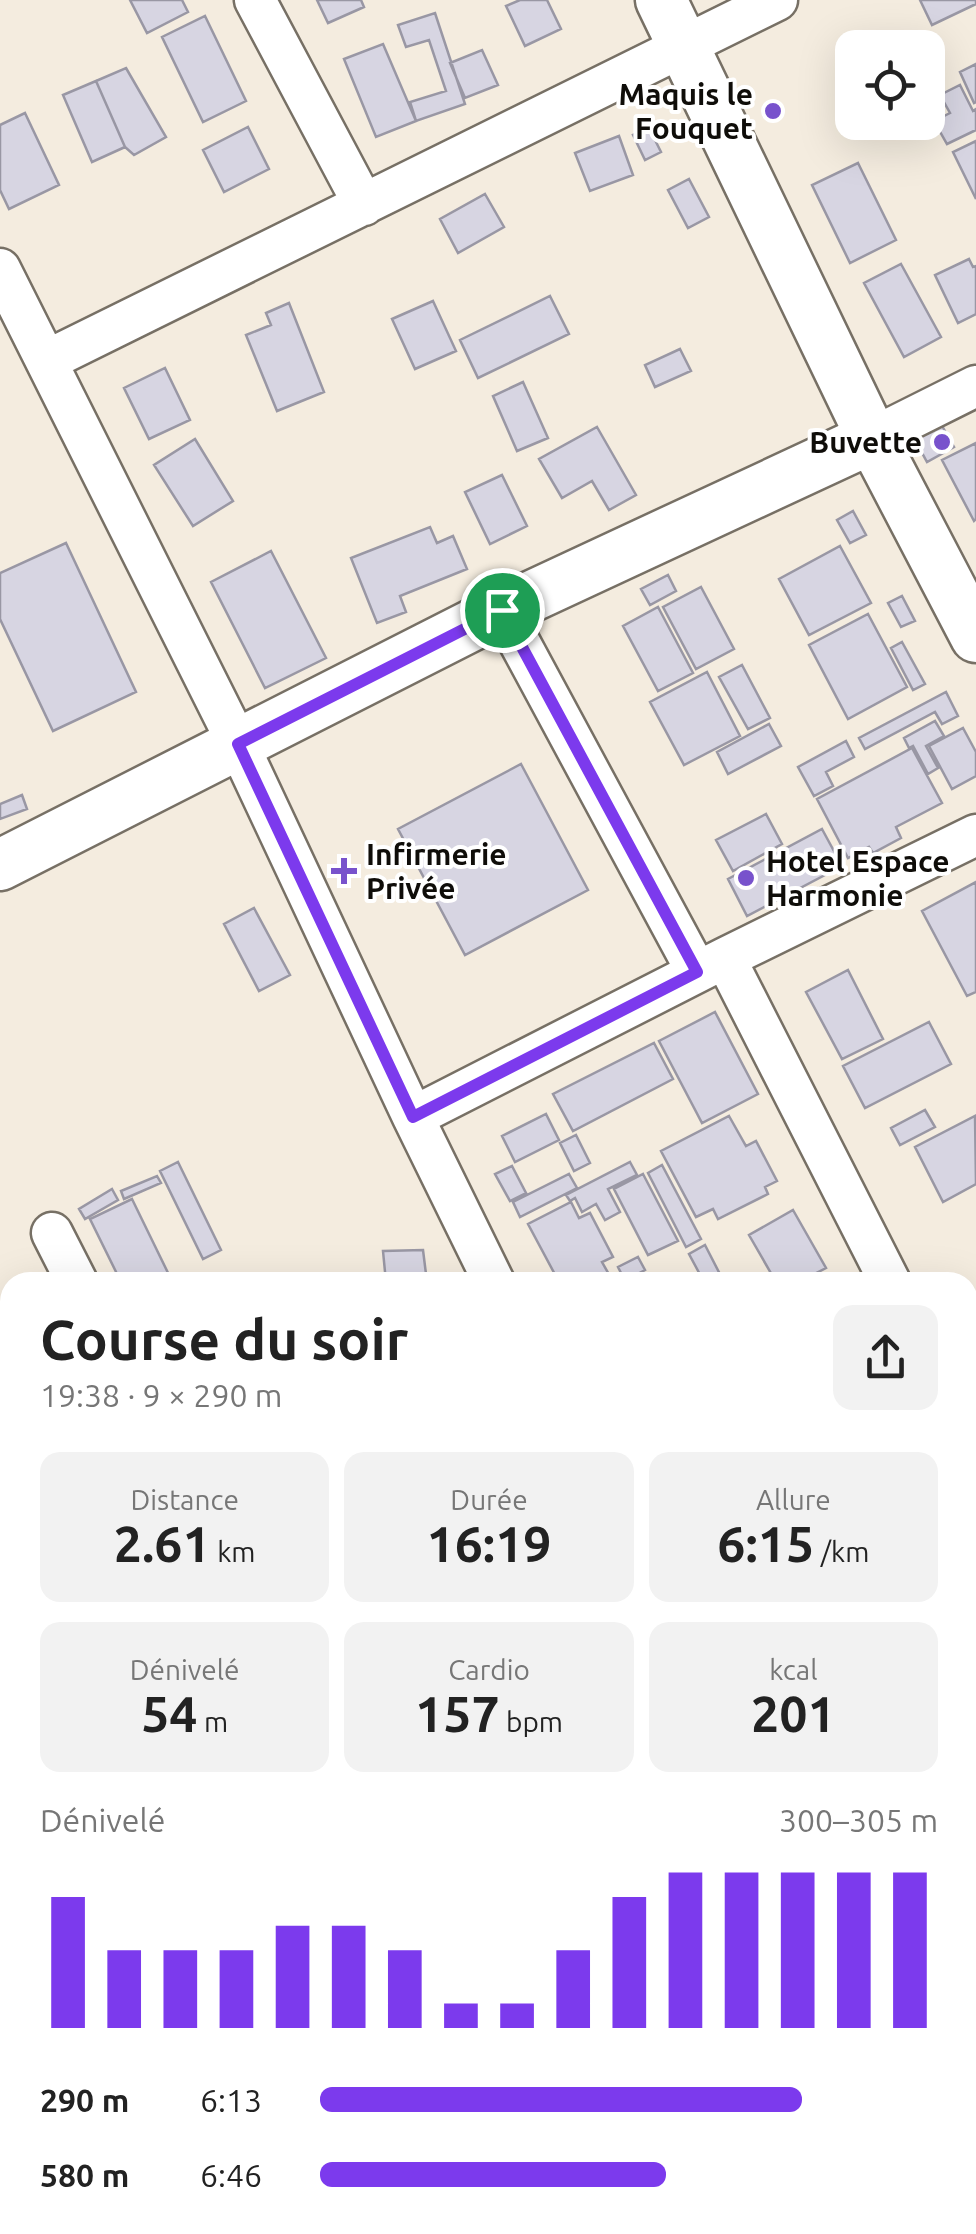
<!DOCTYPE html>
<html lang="fr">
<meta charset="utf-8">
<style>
:root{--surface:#fff;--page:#f2f2f2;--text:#222;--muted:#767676;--accent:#7c3aed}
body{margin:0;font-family:Ubuntu,sans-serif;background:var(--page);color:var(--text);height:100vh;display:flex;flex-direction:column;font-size:38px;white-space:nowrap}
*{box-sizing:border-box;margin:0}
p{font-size:32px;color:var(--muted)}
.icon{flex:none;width:55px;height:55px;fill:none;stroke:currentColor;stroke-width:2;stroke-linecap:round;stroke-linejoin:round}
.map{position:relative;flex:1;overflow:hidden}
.sheet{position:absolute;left:0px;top:1272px;width:978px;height:962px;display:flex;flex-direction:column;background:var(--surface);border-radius:30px 30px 0 0;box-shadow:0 10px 40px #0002}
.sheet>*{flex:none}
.fabs{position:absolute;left:835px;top:30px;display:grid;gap:20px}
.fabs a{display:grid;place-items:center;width:110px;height:110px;border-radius:20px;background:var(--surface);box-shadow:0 10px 40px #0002;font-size:50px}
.pin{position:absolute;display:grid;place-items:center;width:85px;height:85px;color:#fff;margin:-42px;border:5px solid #fff;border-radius:50%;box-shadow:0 2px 10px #0007}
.round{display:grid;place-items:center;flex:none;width:105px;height:105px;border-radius:20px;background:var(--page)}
.summary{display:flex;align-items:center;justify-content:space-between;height:170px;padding:0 40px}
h1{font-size:55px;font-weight:700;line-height:75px}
.stats{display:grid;grid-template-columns:repeat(3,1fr);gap:15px;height:170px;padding:10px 40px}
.stats div{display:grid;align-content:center;border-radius:20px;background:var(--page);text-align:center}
.stats b{font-size:50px;font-weight:700}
.stats small{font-size:28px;font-weight:400}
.stats p{font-size:28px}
.chart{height:280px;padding:20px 40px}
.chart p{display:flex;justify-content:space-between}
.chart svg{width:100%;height:180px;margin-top:10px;stroke:var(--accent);stroke-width:6}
ul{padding:0 40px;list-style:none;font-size:32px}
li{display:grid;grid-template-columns:160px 120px 1fr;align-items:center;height:75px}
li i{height:25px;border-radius:12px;background:var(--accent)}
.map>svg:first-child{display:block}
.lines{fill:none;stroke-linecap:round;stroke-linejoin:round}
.stream{stroke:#bb985b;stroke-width:10}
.building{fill:#d7d5e2;stroke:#9997a4;stroke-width:2.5}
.minor-casing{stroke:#777065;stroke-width:45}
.tertiary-casing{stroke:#777065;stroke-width:55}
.minor{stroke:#fff;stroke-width:40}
.tertiary{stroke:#fff;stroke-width:50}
.route-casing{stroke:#fff;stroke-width:20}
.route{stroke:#7c3aed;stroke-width:12}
.poi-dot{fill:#7852cc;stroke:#fff;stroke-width:4}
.labels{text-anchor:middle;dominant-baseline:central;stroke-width:8;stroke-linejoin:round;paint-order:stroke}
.poi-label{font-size:30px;font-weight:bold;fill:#0f0d09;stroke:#fff;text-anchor:end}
</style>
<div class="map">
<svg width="976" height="2234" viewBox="0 0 976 2234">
<rect width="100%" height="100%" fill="#f4ecdf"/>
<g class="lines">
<path class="stream" d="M0,1640L10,1661
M315,2225L316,2234"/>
</g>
<path class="building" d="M130,0H182L188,12L147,33Z
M317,0H361L364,7L328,23Z
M520,0H547L561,29L525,46L506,6Z
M920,0H976V4L932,25Z
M435,13L465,104L416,121L410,102L446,91L429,40L406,47L398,25Z
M205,16L246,101L203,122L162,37Z
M383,44L416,121L376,137L344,59Z
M482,50L498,85L465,98L450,63Z
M976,64V102L974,103L960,72Z
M126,68L166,137L134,155L125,147L96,81Z
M96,81L125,147L92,162L63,95Z
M960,85L973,111L976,109V130L947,144L934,121L950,113L940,95Z
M25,113L59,185L9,209L0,190V125Z
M248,127L269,169L224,192L203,150Z
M649,128L661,152L645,160L633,135Z
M619,136L633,175L590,191L575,153Z
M976,141V199L953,152Z
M858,163L896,240L850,263L812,185Z
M689,179L709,217L688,228L668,190Z
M485,194L504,227L458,253L440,219Z
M969,259L973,267L976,266V314L958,323L935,275Z
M901,264L941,337L904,357L864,283Z
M550,296L569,334L478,378L460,340Z
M433,301L456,351L415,369L392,319Z
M289,303L324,392L277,411L246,335L271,325L266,313Z
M680,349L691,371L655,387L645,365Z
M165,368L190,420L149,439L124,388Z
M523,382L548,438L517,451L493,396Z
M941,424L954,447L927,462L914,438Z
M597,427L636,495L609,510L592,481L562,498L539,459Z
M195,439L233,501L193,526L154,465Z
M976,443V519L974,521L942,460Z
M502,475L527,526L490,544L465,492Z
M853,511L866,535L850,543L837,520Z
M430,527L437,543L453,536L467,569L400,596L406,612L377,623L351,558Z
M66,543L136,692L53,731L0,619V573Z
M840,546L871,603L809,635L779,579Z
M271,551L326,658L265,688L211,582Z
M668,575L676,591L650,605L641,589Z
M701,587L734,649L696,669L663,607Z
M902,596L915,621L901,627L888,603Z
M658,607L693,673L658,691L623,626Z
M868,614L907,687L848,719L809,645Z
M902,642L925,684L913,690L891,648Z
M742,665L770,718L748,729L719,677Z
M707,672L740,736L684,765L650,702Z
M946,692L958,716L942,724L935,712L865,749L859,738Z
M935,721L944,736L926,746L938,768L928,774L913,746L909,748L904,738Z
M769,724L781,746L728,774L717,752Z
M963,728L976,752V776L952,789L929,746Z
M846,741L854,757L826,772L833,786L814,796L798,767Z
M912,748L942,803L896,827L901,838L873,853L869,847L848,858L817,799Z
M521,764L588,890L465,955L398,829Z
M22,795L27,809L0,819V804Z
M766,814L782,844L733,871L716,840Z
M822,829L842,866L747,916L728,879Z
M976,882V992L967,996L922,911Z
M254,908L290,975L259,991L224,924Z
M848,970L883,1039L842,1059L806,992Z
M715,1012L758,1094L702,1123L659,1041Z
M929,1022L951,1064L865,1108L843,1066Z
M654,1043L673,1079L573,1131L553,1094Z
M925,1110L935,1127L900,1145L891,1128Z
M546,1114L559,1140L515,1162L502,1136Z
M729,1116L746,1146L756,1141L777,1181L765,1187L768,1194L718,1219L713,1209L696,1217L661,1151Z
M975,1116L976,1184L943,1202L915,1147Z
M576,1135L590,1163L574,1171L560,1143Z
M178,1162L221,1250L203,1259L160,1171Z
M630,1162L637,1175L608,1189L620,1212L605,1220L596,1204L582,1212L575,1198L570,1201L566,1195Z
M662,1165L701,1239L686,1247L648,1173Z
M512,1166L526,1193L510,1201L495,1174Z
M569,1174L577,1188L520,1217L513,1202Z
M643,1174L678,1241L648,1255L614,1189Z
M157,1176L161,1183L124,1199L121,1191Z
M112,1189L118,1200L85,1219L79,1209Z
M132,1199L171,1279L163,1282H121L90,1219Z
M571,1202L579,1218L590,1213L613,1257L602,1262L611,1278L601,1282H559L528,1224Z
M793,1210L826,1268L799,1282H776L749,1235Z
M705,1245L724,1282H704L689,1254Z
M423,1250L427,1282H386L383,1251Z
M638,1257L645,1270L625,1281L618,1267Z
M976,1578V1652L968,1657V1582Z
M976,1682V1748L968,1752V1686Z
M976,2018V2074L968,2058V2023Z
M331,2225H437L436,2234H353L330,2231Z
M583,2225H651L655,2234H587Z
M672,2225H748V2234H672Z
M844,2225H905L906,2227L894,2234H848Z"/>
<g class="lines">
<defs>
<path id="minor" d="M255,0L364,205
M0,269L238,744L413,1117L494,1282
M46,361L777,0
M872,438L976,386
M502,610L697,972
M725,958L890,1282
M413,1117L725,958L976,835
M52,1233L77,1282
M968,1434L976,1451
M0,2066L10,2086
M63,2225L66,2234
M960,2225L966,2234
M486,2234L487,2225"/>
<path id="tertiary" d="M661,0L872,438L976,637
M0,865L502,610L872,438"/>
</defs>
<use href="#minor" class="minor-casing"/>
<use href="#tertiary" class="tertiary-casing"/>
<use href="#minor" class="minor"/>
<use href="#tertiary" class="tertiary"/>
</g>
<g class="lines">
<defs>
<path id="route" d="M502,610L697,972L413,1117L238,744Z"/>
</defs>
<use href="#route" class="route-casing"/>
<use href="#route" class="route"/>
</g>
<g class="poi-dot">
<circle cx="773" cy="111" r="10"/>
<circle cx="942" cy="442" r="10"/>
<path d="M339 856h10v10h10v10h-10v10h-10v-10h-10v-10h10z"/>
<circle cx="746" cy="878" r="10"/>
</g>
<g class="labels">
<g class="poi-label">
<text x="753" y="94">Maquis le<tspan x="753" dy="34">Fouquet</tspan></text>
<text x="922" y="442">Buvette</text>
<text x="366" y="854" text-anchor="start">Infirmerie<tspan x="366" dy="34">Privée</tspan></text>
<text x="766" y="861" text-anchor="start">Hotel Espace<tspan x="766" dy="34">Harmonie</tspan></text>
</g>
</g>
</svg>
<div class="fabs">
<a><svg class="icon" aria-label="locate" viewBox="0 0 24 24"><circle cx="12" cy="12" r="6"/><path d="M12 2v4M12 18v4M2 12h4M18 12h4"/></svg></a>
</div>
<div class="pin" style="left:502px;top:610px;background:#1e9e55"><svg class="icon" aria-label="arrive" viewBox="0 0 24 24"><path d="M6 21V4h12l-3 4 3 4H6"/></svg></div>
<section class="sheet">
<div class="summary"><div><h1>Course du soir</h1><p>19:38 · 9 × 290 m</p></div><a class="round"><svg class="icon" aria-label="share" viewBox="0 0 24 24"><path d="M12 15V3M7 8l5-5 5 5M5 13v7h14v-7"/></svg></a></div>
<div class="stats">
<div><p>Distance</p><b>2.61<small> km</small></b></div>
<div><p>Durée</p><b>16:19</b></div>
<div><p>Allure</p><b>6:15<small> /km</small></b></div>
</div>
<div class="stats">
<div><p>Dénivelé</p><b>54<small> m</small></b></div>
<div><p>Cardio</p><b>157<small> bpm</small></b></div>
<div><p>kcal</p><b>201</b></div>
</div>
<div class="chart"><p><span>Dénivelé</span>300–305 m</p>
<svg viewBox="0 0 160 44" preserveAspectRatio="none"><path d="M5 44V12M15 44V25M25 44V25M35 44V25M45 44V19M55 44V19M65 44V25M75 44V38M85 44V38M95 44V25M105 44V12M115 44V6M125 44V6M135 44V6M145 44V6M155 44V6"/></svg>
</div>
<ul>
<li><b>290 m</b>6:13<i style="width:78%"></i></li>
<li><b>580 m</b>6:46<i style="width:56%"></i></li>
</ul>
</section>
</div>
